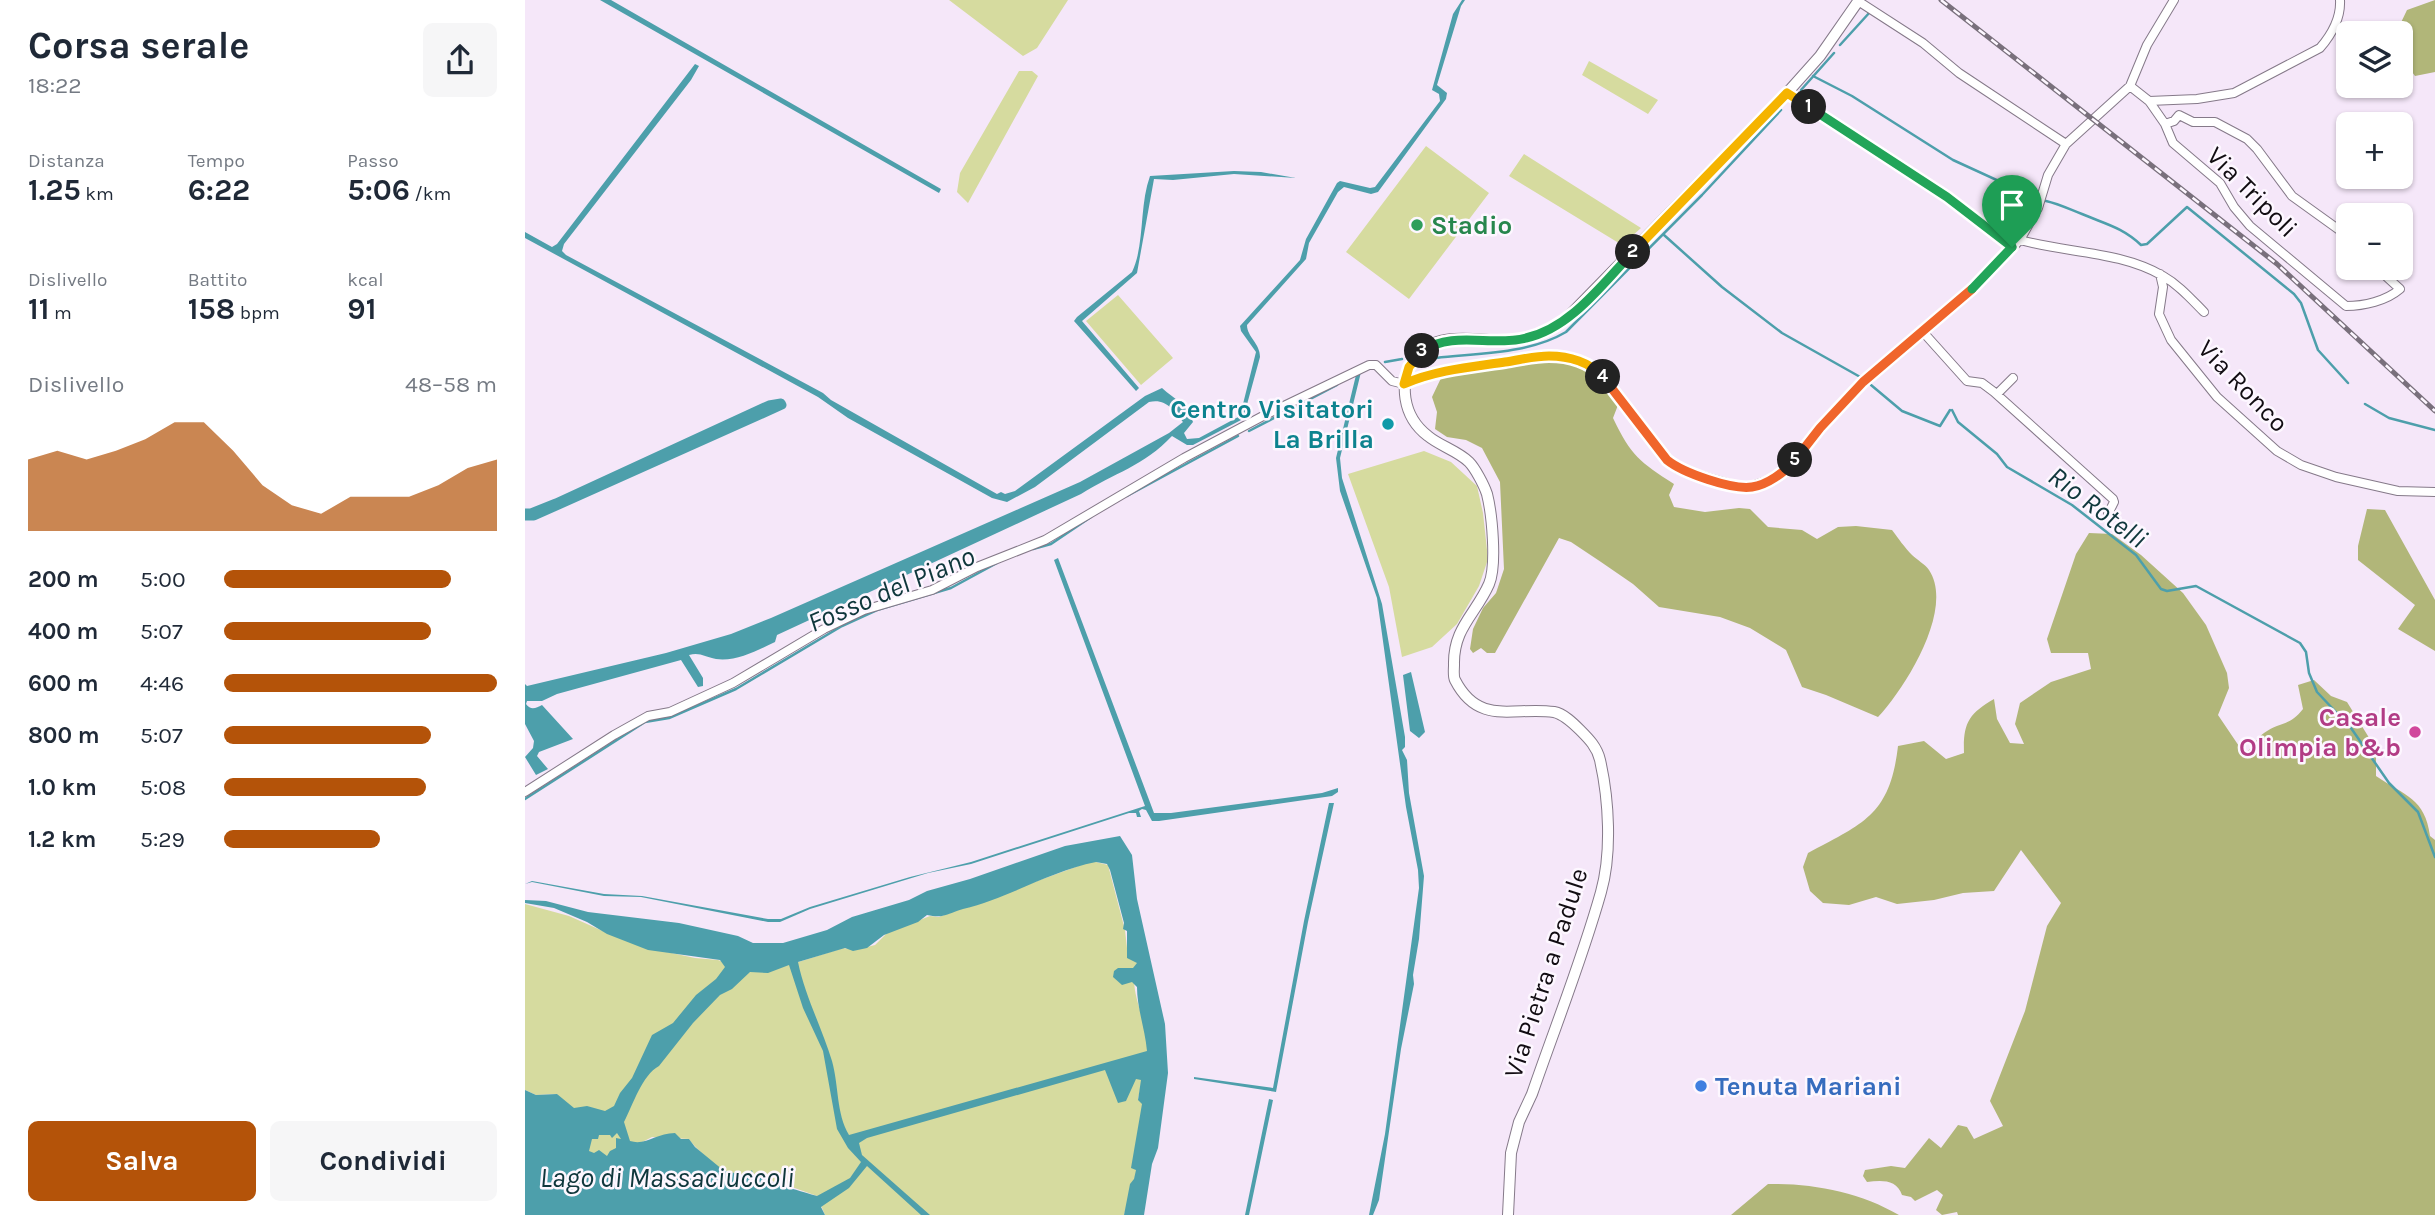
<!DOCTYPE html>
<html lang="it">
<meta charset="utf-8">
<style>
:root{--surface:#fff;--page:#f6f6f7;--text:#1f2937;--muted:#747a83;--accent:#b45309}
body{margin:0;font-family:Karla,sans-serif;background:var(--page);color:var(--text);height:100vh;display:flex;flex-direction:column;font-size:26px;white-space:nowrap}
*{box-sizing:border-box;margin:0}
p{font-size:23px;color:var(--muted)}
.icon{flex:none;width:38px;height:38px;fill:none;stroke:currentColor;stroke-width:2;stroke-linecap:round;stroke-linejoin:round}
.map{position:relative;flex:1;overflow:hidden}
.panel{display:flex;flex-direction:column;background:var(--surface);width:525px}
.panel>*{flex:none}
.buttons{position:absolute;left:1811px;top:21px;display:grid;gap:14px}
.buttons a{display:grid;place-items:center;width:77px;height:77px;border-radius:10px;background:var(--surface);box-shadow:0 2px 5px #0004;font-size:35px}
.pin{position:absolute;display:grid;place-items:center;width:60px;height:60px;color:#fff;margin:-72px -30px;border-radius:50% 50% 50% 0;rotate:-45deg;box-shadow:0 0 7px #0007}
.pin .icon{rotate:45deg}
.km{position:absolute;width:35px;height:35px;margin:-18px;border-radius:50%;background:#222;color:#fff;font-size:19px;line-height:35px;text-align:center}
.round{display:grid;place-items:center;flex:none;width:74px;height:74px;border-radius:10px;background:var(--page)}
.summary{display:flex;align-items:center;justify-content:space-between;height:119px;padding:0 28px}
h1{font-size:38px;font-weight:700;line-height:52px}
.metrics{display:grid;grid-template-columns:repeat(3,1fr);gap:10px;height:119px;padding:7px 28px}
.metrics div{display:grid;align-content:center}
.metrics b{font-size:30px;font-weight:700}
.metrics small{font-size:19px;font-weight:400}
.metrics p{font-size:19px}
.chart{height:196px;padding:14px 28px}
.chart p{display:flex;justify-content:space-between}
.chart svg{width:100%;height:126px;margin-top:7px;fill:var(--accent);opacity:.7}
.action{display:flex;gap:14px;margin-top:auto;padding:14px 28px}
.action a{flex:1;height:80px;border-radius:10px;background:var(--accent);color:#fff;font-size:28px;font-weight:700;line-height:80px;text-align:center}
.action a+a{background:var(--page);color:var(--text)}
ul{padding:0 28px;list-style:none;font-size:23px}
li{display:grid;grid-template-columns:112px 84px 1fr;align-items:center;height:52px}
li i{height:18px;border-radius:9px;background:var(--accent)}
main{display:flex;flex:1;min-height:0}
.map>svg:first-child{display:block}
.green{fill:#d6db9f}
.forest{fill:#b1b679}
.water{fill:#4d9fab;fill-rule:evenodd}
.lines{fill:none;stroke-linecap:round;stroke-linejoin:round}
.stream{stroke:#4d9fab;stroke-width:2.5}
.canal{stroke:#4d9fab;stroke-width:9}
.street-casing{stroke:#857989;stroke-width:10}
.secondary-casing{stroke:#857989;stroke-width:12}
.street{stroke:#fff;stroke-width:8}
.secondary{stroke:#fff;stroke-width:10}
.rail-casing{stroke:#79707c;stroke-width:5}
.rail{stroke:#fdf7ff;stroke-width:2.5;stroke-dasharray:8;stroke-linecap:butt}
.split-1-casing{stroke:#fff;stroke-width:14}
.split-2-casing{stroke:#fff;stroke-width:14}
.split-3-casing{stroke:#fff;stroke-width:14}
.split-4-casing{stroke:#fff;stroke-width:14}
.split-5-casing{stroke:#fff;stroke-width:14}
.split-6-casing{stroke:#fff;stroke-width:14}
.split-7-casing{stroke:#fff;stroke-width:14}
.split-1{stroke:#22a559;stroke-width:9}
.split-2{stroke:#f5b400;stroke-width:9}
.split-3{stroke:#22a559;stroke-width:9}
.split-4{stroke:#f5b400;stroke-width:9}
.split-5{stroke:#f0652b;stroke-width:9}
.split-6{stroke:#f0652b;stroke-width:9}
.split-7{stroke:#22a559;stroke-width:9}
.leisure-dot{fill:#2e9e5b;stroke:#fdf7ff;stroke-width:2.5}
.culture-dot{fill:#0f9aa8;stroke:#fdf7ff;stroke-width:2.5}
.hotel-dot{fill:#d1479c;stroke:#fdf7ff;stroke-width:2.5}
.shop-dot{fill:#3f7fe0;stroke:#fdf7ff;stroke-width:2.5}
.labels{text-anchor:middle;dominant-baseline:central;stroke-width:5;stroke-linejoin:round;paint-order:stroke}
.street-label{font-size:26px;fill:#110c12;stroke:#fdf7ff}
.leisure-label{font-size:26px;font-weight:bold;fill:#27864d;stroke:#fdf7ff;text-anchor:start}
.culture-label{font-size:26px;font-weight:bold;fill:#0d838f;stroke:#fdf7ff;text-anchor:end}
.hotel-label{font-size:26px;font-weight:bold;fill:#b23c85;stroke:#fdf7ff;text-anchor:end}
.shop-label{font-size:26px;font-weight:bold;fill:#366cbe;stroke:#fdf7ff;text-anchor:start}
.water-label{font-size:28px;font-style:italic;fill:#0f373c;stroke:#fdf7ff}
</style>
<main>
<section class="panel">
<div class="summary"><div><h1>Corsa serale</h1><p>18:22</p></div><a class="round"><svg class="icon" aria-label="share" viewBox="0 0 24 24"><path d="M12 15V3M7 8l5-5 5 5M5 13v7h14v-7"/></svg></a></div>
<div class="metrics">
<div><p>Distanza</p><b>1.25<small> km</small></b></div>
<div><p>Tempo</p><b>6:22</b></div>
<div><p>Passo</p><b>5:06<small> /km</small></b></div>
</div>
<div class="metrics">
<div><p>Dislivello</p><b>11<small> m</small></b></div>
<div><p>Battito</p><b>158<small> bpm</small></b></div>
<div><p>kcal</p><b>91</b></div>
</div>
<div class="chart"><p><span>Dislivello</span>48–58 m</p>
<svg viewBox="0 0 160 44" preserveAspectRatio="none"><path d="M0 44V19L10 16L20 19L30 16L40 12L50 6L60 6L70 16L80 28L90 35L100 38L110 32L120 32L130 32L140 28L150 22L160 19V44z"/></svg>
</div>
<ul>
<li><b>200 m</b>5:00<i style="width:83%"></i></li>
<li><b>400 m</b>5:07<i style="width:76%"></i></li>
<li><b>600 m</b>4:46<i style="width:100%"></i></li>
<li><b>800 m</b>5:07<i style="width:76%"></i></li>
<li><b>1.0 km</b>5:08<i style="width:74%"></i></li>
<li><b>1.2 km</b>5:29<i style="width:57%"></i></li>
</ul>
<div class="action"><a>Salva</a><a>Condividi</a></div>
</section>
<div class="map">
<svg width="1910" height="1215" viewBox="0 0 1910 1215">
<rect width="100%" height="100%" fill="#f5e7f9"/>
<path class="green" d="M424,0H543L512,48L498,56Z
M1064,61L1133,100L1123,114L1057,75Z
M494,71H507L513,76L443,203L432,192L435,173Z
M901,146L964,193L884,299L821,252Z
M999,154L1116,228L1097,245L984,176Z
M593,295L648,358L616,385L561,321Z
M899,451L926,462L952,486L958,513L963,559L954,586L932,624L907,647L877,657L864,587L823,474Z
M567,861L583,865L600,930L603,957L613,962C602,983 617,1011 621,1032C623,1047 622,1062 623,1077L617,1080L613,1099L618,1104L612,1170L599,1215H300L292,1196L264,1186L252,1185L240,1173L237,1178C226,1178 207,1175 198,1170C190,1166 168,1146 164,1139L127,1137L90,1156L64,1160L32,1094L11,1095L0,1090V904L44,916L80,932L142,952L170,958L193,960L227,972L267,964L318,948L330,950L350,945L362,933L405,916L414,917Z"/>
<path class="forest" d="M1910,0V72L1890,76L1876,57V33H1871L1882,10Z
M1030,358C1065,366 1072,377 1093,405L1088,418C1106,456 1115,462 1149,484L1144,495L1149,507L1180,512L1214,508L1225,509L1243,527L1277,530L1292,539L1313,527L1331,526L1367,530C1373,538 1380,548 1387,555C1392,560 1400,564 1404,570C1430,609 1380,688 1353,717L1301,695L1277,687L1261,650L1225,628L1195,617L1134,607L1108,584L1076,562L1046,542L1034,538L970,653H962L956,648L948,653L945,649L948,629L958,608L971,593L979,569L975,482L957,448L941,440L922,437L910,429L912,412L907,397L917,376L921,374Z
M1842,509L1860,510L1910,600V651L1873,629L1890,605L1833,560V546Z
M1564,533L1587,534L1616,555L1658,593L1681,625L1702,673L1704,688L1693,715L1720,755C1726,748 1732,738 1739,733C1755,721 1764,727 1778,709L1773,685L1789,680L1806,696L1822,702L1851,749V776C1880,796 1900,798 1905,836L1910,840V1215H1433L1432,1212L1417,1215L1411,1210L1418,1195L1412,1190L1390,1201L1386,1197L1377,1195C1372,1179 1356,1180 1342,1182L1338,1176L1340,1170L1366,1166L1380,1168L1404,1138L1416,1148L1433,1125L1442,1127L1449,1139L1478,1126L1465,1101L1500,1011L1522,926L1536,903L1496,850L1469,891L1438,893L1409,900L1372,904L1351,897L1324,905L1298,903L1285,891L1278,867L1283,853C1339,823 1365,815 1373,746L1399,741L1421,759L1439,753C1438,724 1443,714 1469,699L1472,719L1485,743L1499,744L1490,724L1495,703L1526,682L1566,669L1563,653H1526L1522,639L1551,554Z
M1243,1184C1287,1183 1335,1192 1374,1215H1206Z"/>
<path class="water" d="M75,0H86L416,189L414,193Z
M937,0H940L936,6L912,85L922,93L921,99L853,192L846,194L819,187L813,192L784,243L781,259L722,325C722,337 735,343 735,357L718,419L668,445H662L647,436C619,466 589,473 556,494L252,635L250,642C233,650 211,662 191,659C180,657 175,652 164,655L178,678V686L173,687L156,660L32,694L17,701H2L1,704C6,711 11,708 17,705L48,739L14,752L12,756L23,769L11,775L0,757L8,748L9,741L0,724V684L2,686L141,653L206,634L246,618L555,482L644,433L658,422C648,410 641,398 624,402L510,487L482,502L467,498L323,418L293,397L0,238V232L27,247L32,244L170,64L174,66L166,80L39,244L37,251L41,255L298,393L306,400L472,494L476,492L480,494L490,491L620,396L637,388C649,399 663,405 668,422L659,433L662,439L674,438L715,416L731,352L716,331L715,326L775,260L781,239L812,183L815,181L845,188L850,187L915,101L914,94L907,90L928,14Z
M709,171L736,172L771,178L709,174L648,180L629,179L612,273L557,321L614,388L611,391L549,321L552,317L607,272C620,245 614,206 625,176Z
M836,372L815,458L817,478L857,604L880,737V747L877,750L882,760L884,793L899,876L894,939L888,975L889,984L876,1049L854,1200L848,1215H844L860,1134L894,888L893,870L881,807L852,598L815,491L811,458L831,375Z
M533,558L629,813H646L797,793L813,788V792L807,796L634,821H627L621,810L617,809L614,811L616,817H612L611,813H604L446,864L403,873L285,909L255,922H243L116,897L79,896L7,882L0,884L7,881L79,894L117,896L243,919H256L285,907L385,877L446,862L620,806L529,560Z
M886,672L900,732L894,738L885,731L878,675Z
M804,803H809L783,922L751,1092L669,1079V1077L748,1088L779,921Z
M595,836L607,855L612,899L640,1024L643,1073L633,1148L627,1164L619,1215H599L605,1184L609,1179L611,1170L606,1168L617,1104L613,1100L616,1080L611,1079L601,1101L593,1103L580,1070L342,1138L334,1143L337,1155L405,1215H396L342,1166L324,1188L296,1207L300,1215H0V1090L11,1095L32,1094L49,1108L62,1106L80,1111L89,1106L95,1093L107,1078L127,1035L148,1023L171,995L191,979L200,967L195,960L123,950L82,934L62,922L29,908L0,903V900L21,901L63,912L154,923L213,936L228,943H258L302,930L327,917L384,900L402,891L445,879L540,846ZM571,862L582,864L585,870L599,923L598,929L602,931V958L612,963L608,968H593L589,971L588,977L597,985L607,982L612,987C612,1008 620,1029 622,1051L324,1135C311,1113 314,1086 307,1061C297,1028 280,996 273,962L320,948L328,951L342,948L359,935L393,922L402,915C420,919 423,913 438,909C484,898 525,871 571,862ZM264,965L278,1008L298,1051L312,1129L323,1148L336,1162L325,1178L292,1196C286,1194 249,1184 247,1182C244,1179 242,1176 240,1173L237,1178H229L227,1170L221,1176L198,1170L170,1147L164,1139H156L150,1133C131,1133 121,1146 105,1141L99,1122C108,1105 117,1075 134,1066L168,1023L195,995L207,989L225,972L243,973ZM92,1133L96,1139L91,1138V1148L85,1151L82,1156L74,1150L69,1153L64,1151L67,1139H73L74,1135H85L87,1138Z
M744,1099L748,1100L724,1215H720Z"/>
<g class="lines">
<path class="stream" d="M1315,45L1345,12
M1288,76L1327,96L1428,160L1511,198
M1276,90L1309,53
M1521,201C1534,204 1544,209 1557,214C1580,224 1597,227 1616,245L1622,244L1662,207L1769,294L1776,303L1793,350L1823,383
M1139,235L1197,287L1257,333L1337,378
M911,358C954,353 1004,354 1041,332L1177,195L1256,110
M860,362L877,359
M1346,385L1377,411L1415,426L1425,410
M1840,404L1864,418L1910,430
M1427,410L1433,422L1472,454L1482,467L1547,505L1611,555L1636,589L1642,591L1671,586L1775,643L1781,652L1784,673L1792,692L1826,728L1864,783L1893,812L1910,857
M724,431L812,385
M602,496L713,436
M0,518L1,517
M508,549L526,544L566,517
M0,799L120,722L144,718L211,689L317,626L352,610L426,588L472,563"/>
<path class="canal" d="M0,513H6L31,503L244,405L256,403L257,405L9,516H0"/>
<defs>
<path id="street" d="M1333,1L1398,43L1434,73L1541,144
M1605,86L1624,101L1640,124L1648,143L1695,183L1709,207L1725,226L1821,306C1839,306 1861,301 1875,289L1852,268
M1262,93L1422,197L1487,247
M1624,101L1672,99L1709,93L1795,48C1807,34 1816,18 1815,0
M1640,124L1649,121L1654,115L1668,122H1690L1722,139L1732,149L1767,196L1824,237
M1495,240C1541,253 1595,251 1638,276C1654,285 1666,299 1679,312
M1635,274L1638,287L1634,314L1646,340L1692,397L1752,451L1776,465L1811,477L1873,491L1910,492
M1398,332L1442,381L1457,383L1469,392L1588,499L1589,502L1583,514
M1472,394L1488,378
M0,792L89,735L123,716L145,712L208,683L299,629L339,610L407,590L452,567L520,540L659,458L738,416L844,365H851L867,381L879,384L899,376L938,368L1023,356L1047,359L1069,366L1142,461L1153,469L1167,473L1212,486L1224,487L1247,479L1266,465L1295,428L1338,382L1453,283L1495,240L1513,208L1523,175L1541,144L1605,86L1622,45L1649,0"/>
<path id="secondary" d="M983,1215L986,1153L994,1122L1007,1094C1030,1027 1057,960 1076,892C1087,853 1084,800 1075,760C1072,747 1064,739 1055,730C1048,723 1039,714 1029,712C990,706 954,727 930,680C928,676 929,670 929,665C928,628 951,614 964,584C972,565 967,514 962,494C959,485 950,468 944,462C933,451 915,446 903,436C878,417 872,382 891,356C914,327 962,344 993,340C1011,337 1026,329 1041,319L1262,93L1295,56L1334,0"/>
</defs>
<use href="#street" class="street-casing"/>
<use href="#secondary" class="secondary-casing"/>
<use href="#street" class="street"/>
<use href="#secondary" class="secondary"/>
<defs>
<path id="rail" d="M1416,0L1752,264L1910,411"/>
</defs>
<use href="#rail" class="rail-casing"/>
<use href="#rail" class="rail"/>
</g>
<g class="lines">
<defs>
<path id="split-1" d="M1284,107L1422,197L1487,247"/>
<path id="split-2" d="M1108,252L1262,93L1284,107"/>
<path id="split-3" d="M897,351C929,330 966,347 1001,338C1046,328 1078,283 1108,252"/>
<path id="split-4" d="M897,351L884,367L879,384C911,370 946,367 980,362C994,360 1009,356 1024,356C1044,356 1065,362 1078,377"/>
<path id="split-5" d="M1078,377L1142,460C1158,473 1207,490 1227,487C1242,485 1260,472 1270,460"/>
<path id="split-6" d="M1270,460L1295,428L1338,382L1447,289"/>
<path id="split-7" d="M1447,289L1487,247"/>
</defs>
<use href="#split-1" class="split-1-casing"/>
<use href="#split-2" class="split-2-casing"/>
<use href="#split-3" class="split-3-casing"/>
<use href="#split-4" class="split-4-casing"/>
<use href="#split-5" class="split-5-casing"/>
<use href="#split-6" class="split-6-casing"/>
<use href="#split-7" class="split-7-casing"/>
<use href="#split-1" class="split-1"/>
<use href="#split-2" class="split-2"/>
<use href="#split-3" class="split-3"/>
<use href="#split-4" class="split-4"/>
<use href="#split-5" class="split-5"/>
<use href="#split-6" class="split-6"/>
<use href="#split-7" class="split-7"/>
</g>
<circle class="leisure-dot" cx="892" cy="225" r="7"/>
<circle class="culture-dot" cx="863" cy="424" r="7"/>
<circle class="hotel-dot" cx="1890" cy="732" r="7"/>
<circle class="shop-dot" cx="1176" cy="1086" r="7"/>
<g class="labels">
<g class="street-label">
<text transform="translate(1727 192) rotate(45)">Via Tripoli</text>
<text transform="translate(1718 386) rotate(46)">Via Ronco</text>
<text transform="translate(1021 973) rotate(-72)">Via Pietra a Padule</text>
</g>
<g class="leisure-label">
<text x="906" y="225">Stadio</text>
</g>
<g class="culture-label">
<text x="849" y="409">Centro Visitatori<tspan x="849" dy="30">La Brilla</tspan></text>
</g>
<g class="hotel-label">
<text x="1876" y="717">Casale<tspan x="1876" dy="30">Olimpia b&amp;b</tspan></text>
</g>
<g class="shop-label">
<text x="1190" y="1086">Tenuta Mariani</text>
</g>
<g class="water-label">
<text transform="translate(1573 507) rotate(37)">Rio Rotelli</text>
<text transform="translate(366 589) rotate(-23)">Fosso del Piano</text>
<text x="142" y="1177">Lago di Massaciuccoli</text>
</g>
</g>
</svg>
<div class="buttons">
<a><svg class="icon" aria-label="layers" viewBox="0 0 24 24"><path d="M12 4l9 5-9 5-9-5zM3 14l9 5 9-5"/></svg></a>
<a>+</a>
<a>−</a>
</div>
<div class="pin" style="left:1487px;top:247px;background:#1e9e55"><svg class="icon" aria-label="arrive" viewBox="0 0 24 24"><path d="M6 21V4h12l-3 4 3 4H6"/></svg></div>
<b class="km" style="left:1284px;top:107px">1</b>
<b class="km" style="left:1108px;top:252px">2</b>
<b class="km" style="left:897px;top:351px">3</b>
<b class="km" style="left:1078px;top:377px">4</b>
<b class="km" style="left:1270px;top:460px">5</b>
</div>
</main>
